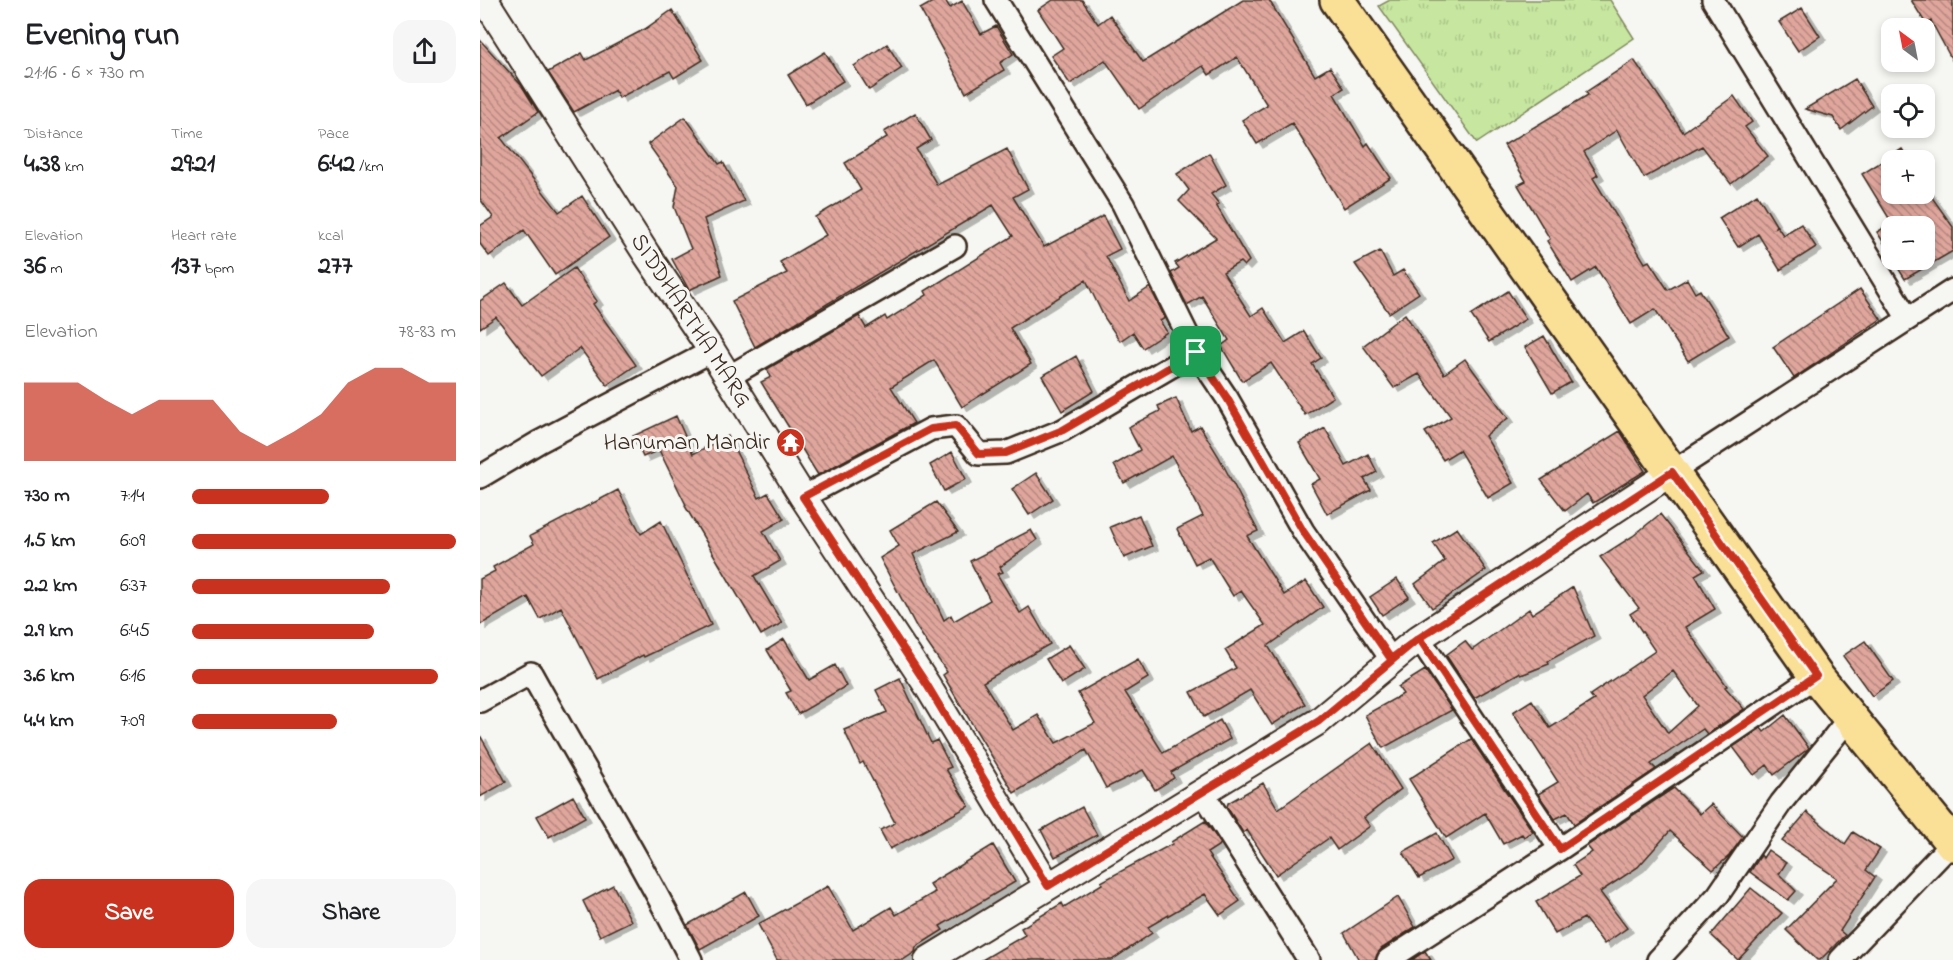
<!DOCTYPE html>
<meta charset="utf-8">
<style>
:root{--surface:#fff;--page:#f6f6f6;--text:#202124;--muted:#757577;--accent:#c8321e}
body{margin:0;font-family:"Indie Flower",sans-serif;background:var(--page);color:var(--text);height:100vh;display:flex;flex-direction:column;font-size:22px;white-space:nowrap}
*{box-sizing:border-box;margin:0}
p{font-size:20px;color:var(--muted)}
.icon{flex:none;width:33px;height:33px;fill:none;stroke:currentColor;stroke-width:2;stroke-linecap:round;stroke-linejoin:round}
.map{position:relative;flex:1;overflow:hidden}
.drawer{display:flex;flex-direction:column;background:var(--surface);width:480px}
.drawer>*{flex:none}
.needle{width:39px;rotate:328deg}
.controls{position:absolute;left:1401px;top:18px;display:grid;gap:12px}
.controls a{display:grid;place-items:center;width:54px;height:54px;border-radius:12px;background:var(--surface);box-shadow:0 3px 9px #0003;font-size:30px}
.pin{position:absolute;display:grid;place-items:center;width:51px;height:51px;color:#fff;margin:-26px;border-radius:12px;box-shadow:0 3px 9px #0006}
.round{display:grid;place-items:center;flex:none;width:63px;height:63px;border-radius:18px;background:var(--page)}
.headline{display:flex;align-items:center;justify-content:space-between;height:102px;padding:0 24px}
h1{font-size:33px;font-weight:800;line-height:45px}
.figures{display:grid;grid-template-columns:repeat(3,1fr);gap:9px;height:102px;padding:6px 24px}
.figures div{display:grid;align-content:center}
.figures b{font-size:26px;font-weight:800}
.figures small{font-size:16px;font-weight:400}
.figures p{font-size:16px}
.chart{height:168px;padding:12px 24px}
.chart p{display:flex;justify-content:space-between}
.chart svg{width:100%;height:108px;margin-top:6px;fill:var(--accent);opacity:.7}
.button{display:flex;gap:12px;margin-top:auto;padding:12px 24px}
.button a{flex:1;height:69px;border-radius:18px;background:var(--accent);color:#fff;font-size:24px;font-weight:800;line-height:69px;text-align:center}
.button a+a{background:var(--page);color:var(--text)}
ul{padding:0 24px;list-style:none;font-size:20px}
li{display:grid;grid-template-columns:96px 72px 1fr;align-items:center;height:45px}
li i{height:15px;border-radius:8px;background:var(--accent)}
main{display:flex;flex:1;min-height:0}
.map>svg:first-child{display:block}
.grass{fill:url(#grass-tufts);stroke:#81885f;stroke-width:1.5}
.building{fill:url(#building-back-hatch);stroke:#3b2a1e;stroke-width:1.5;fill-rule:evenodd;filter:url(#shadow)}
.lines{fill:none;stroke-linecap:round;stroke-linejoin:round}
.minor-casing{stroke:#3b2a1e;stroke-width:26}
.tertiary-casing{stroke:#3b2a1e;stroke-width:30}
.primary-casing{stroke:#3b2a1e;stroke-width:38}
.minor{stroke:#f6f6f2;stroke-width:21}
.tertiary{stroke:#f6f6f2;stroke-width:26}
.primary{stroke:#fadf96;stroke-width:33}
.route-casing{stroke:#fff;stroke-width:12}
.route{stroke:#c8321e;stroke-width:8}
.labels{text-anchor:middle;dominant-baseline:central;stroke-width:6;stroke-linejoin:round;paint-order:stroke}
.street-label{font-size:24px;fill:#3b2a1e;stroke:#f6f6f2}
.poi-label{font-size:24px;fill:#3b2a1e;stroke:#f6f6f2;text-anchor:end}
</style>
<main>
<section class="drawer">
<div class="headline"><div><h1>Evening run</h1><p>21:16 · 6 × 730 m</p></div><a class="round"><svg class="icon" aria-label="share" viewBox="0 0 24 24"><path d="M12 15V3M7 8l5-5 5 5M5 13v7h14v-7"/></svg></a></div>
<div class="figures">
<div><p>Distance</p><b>4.38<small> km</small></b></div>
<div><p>Time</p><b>29:21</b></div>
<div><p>Pace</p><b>6:42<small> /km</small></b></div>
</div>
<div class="figures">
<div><p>Elevation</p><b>36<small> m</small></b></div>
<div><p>Heart rate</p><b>137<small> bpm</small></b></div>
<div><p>kcal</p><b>277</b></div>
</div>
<div class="chart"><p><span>Elevation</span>78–83 m</p>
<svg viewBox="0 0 160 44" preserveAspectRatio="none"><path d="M0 44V12L10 12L20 12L30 19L40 25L50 19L60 19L70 19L80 32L90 38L100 32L110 25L120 12L130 6L140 6L150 12L160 12V44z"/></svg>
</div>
<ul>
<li><b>730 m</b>7:14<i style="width:52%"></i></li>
<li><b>1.5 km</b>6:09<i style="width:100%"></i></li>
<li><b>2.2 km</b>6:37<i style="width:75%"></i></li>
<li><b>2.9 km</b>6:45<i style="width:69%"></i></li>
<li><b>3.6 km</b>6:16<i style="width:93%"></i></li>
<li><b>4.4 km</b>7:09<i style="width:55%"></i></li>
</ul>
<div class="button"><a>Save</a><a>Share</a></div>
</section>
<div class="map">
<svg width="1473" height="960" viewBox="0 0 1473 960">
<defs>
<pattern id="grass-tufts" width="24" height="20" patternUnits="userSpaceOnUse" patternTransform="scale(1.5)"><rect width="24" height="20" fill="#c7e7a0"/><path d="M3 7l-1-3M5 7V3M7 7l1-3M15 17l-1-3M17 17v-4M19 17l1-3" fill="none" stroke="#acc689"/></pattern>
<pattern id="building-back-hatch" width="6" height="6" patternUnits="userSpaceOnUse" patternTransform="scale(1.5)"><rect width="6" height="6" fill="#dfa69d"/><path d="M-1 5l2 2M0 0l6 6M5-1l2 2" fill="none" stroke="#b6877f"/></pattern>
<filter id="shadow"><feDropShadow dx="6" dy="4" stdDeviation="0" flood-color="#0004"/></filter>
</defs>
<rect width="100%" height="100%" fill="#f6f6f2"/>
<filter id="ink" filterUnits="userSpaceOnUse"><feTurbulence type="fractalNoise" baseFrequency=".0167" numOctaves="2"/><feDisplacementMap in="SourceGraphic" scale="12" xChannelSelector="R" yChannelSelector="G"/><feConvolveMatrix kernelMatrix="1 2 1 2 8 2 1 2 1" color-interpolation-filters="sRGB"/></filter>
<g filter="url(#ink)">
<path class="grass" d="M910,0H1130L1154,38L997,143L899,6Z"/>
<path class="building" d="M456,0H465L470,8L482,1L501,34L516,26L533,54L520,63L524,70L486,93L440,9Z
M573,0H602L618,24L630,15L663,62L763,0H789L835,76L850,67L864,88L854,94L885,146L888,143L911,178L864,208L812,123L777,144L762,120L787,105L757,57L729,75L723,66L659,109L625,60L590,84L571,56L583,48L558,10Z
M1431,0H1473V62L1451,21L1446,24Z
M1322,8L1340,36L1318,51L1299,22Z
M192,10L223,60L194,78L190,71L139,98L135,90L94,112L68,72L102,53L106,60L165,29Z
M0,40L42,86L58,112L21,138L79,212L102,196L129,237L75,275L44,230L9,256L0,244V226L13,217L0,199Z
M407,44L422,68L389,90L374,66Z
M345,52L363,81L326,104L308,75Z
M1154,60L1203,132L1254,96L1272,122L1265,127L1288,156L1251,184L1222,146L1164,178L1137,130L1104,152L1118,175L1113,178L1165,263L1169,261L1188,290L1207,279L1215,293L1220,290L1249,336L1208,361L1175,309L1151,324L1116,267L1092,282L1067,241L1070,239L1038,185L1046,181L1024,145L1108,95L1106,92Z
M1375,79L1392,106L1361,130L1353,117L1325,109Z
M435,113L451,140L436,149L457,185L527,149L548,189L533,197L564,247L623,216L640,249L626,256L649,301L670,287L685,318L680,321L687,332L663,348L653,332L640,341L624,317L606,280L530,328L551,364L482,407L454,360L411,387L434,423L338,475L281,382L291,377L287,369L379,316L386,328L405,316L407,320L447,295L445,291L533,236L513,205L275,347L252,301L307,273L300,262L346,235L335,217L381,190L365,163L407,137L404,132Z
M205,117L239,164L243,162L264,201L224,219L242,275L209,290L192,259L211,249L194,207L198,186L168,144Z
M1422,149L1429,160H1412V194H1444V186L1473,227V251L1425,279L1413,260H1444V226H1412V256L1397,232L1412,223L1382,174Z
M729,153L746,185L731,194L739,204L736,205L769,261L764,266L760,262L743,272L771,316L783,308L805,343L824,331L841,358L832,364L853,397L825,415L791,363L762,381L741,346L749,340L722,296L707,305L691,273L699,268L695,263L736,238L699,201L709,190L697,174Z
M1277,194L1296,225L1295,227L1297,226L1303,235L1321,224L1336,247L1300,270L1278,234L1258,247L1239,218Z
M900,251L913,276L923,270L939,293L909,313L875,264Z
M94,268L117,301L113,304L156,365L127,385L100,348L61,376L16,317L0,328V301L26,283L42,305Z
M1380,289L1401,319L1314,378L1293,347Z
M1028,291L1046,319L1009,342L991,315Z
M925,314L964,374L985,359L1028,418L1005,436L1033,483L1008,498L979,450L963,460L945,432L971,417L939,374L914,388L883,346Z
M1064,336L1091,382L1072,393L1045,347Z
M596,356L614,391L582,411L562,376Z
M696,398L711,431L720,426L739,457L778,531L767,536L804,595L826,581L843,607L788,646L825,704L792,725L770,690L724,717L711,692L756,668L745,650L785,625L761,591L753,596L729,557L715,564L697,529L723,516L692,456L644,483L634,465L660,450L648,427L680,411L678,406Z
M196,416L213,454L248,436L279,498L288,493L304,519L283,531L300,561L274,576L302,623L281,635L205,506L206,505L179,450L163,457L153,436Z
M845,428L866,466L888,454L897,472L884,479L891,490L847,514L831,484L840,479L819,443Z
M1140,431L1165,471L1113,503L1107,494L1085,511L1061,480Z
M472,452L486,479L464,491L450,465Z
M556,473L573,499L549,515L532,489Z
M138,490L161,534L181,521L231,625L164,657L163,655L118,679L81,607L60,619L48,597L0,625V579L15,571L13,567L54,544L50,536Z
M456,502L478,532L433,554L464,620L471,615L474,621L510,600L490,561L551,530L557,540L520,567L523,572L517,574L540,613L549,607L570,644L503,682L533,730L558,715L576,743L615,723L598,693L658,659L668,678L645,692L683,753L740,720L750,739L691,772L694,778L675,790L663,770L626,788L606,750L534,793L477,699L463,675L467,672L437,628L400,558L419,546L410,530Z
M1180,514L1224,570L1215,575L1235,609L1205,627L1247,686L1245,687L1264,709L1227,734L1223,729L1171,764L1176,769L1094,824L1087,813L1075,819L1058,794L1078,782L1033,712L1052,700L1070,728L1114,700L1110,695L1175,651L1150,614L1159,608L1120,557L1153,536ZM1193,671L1218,706L1188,733L1162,695Z
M659,515L672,546L644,558L630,527Z
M977,528L1006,570L952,608L935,584L965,561L953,543Z
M917,579L929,597L902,615L890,597Z
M1093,587L1114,636L1068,661L1069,664L1041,675L1039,673L994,698L966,655L985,641L992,650L1049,609L1052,614Z
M304,639L329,680L355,665L366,686L318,714L306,693L311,691L287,650Z
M1385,641L1413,681L1392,696L1363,656Z
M589,645L605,669L581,684L566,659Z
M945,670L972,710L903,748L885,715L923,694L918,687Z
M420,678L451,743L457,740L471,767L466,769L489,806L410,849L400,830L415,823L383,762L380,764L364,730L407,712L396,690Z
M1305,715L1329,748L1294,775L1287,765L1274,775L1253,747L1281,728L1284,732Z
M0,735L26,782L0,797Z
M991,739L1053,832L1044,837L1042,834L1023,844L1005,813L966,838L929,779Z
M892,743L921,789L884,818L890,826L857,850L849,838L796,875L767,830L763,833L747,807L748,803L783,783L798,809Z
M1194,788L1220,814L1231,804L1263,837L1249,856L1233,870L1190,831L1158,867L1120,892L1147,928L1124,944L1104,918L1075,934L1056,902L1100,876L1093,865L1112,852L1107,846Z
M93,796L105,817L69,837L57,816Z
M602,807L617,835L575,857L561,830Z
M1327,812L1365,844L1373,832L1400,849L1386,870L1395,877L1360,931L1365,935L1340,960H1337L1306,930L1357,878L1302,841Z
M725,821L741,844L727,853L760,901L740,915L725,894L668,927L672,933L632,960H502L545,935L541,928L582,903L584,907L622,884L621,882L692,844L691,842Z
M957,833L972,860L939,878L923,852Z
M513,845L535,882L460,926L463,930L436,947L435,952L423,960H297L278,924L348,886L373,930L411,907L416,915L455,892L449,884Z
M1288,850L1306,863L1299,874L1316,891L1308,900L1270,872L1281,855L1283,858Z
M133,885L151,921L120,936L103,901Z
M1271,888L1302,913L1258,960L1231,935Z
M266,892L279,916L220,949L207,925Z
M918,897L935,927L901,949L895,960H879L864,933Z
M945,951L951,960H932Z"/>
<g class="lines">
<defs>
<path id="minor" d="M516,0L643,204L716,352L747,398L823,531L911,659
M1233,0L1428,319
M248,377L475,246
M1192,472L1473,290
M0,477L59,442L232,351
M323,497L451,429L476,426L499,454L526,453L583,430L716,352
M939,638L1080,849
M0,701L51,673C104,769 162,862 211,960
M723,793L829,960
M908,960L1080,849L1336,676
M1178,960L1238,895L1301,803L1370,717
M1360,960L1472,843"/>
<path id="tertiary" d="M5,0L167,255L232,351L323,497L447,685L568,886
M448,960L839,721L939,638L1192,472"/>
<path id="primary" d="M857,0L1336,676L1473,844"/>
</defs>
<use href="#minor" class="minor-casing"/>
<use href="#tertiary" class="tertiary-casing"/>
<use href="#primary" class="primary-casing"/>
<use href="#minor" class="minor"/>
<use href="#tertiary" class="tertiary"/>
<use href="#primary" class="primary"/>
</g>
</g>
<g class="lines" filter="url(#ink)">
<defs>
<path id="route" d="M716,352L583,430L526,453L499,454L476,426L451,429L323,497L447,685L568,886L839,721L939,638L1080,849L1336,676L1192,472L939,638L911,659L823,531L747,398L716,352"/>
</defs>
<use href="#route" class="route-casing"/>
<use href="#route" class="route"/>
</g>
<defs>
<symbol id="temple-disc" viewBox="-11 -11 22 22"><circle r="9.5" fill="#c8321e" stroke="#f6f6f2"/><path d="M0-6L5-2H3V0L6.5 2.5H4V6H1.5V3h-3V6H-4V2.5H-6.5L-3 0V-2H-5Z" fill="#fff"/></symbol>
</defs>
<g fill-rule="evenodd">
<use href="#temple-disc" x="294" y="426" width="33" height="33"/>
</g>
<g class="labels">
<g class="street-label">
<text transform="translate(210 321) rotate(57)">SIDDHARTHA MARG</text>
</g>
<g class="poi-label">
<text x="290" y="443">Hanuman Mandir</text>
</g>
</g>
</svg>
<div class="controls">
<a><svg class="needle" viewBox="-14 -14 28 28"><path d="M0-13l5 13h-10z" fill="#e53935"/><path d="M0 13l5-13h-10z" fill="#757577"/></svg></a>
<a><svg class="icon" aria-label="locate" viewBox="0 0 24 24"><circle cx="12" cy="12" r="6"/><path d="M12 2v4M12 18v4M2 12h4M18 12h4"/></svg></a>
<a>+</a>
<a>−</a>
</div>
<div class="pin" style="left:716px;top:352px;background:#1e9e55"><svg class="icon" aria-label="arrive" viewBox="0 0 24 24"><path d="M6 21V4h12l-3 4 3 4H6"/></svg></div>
</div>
</main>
